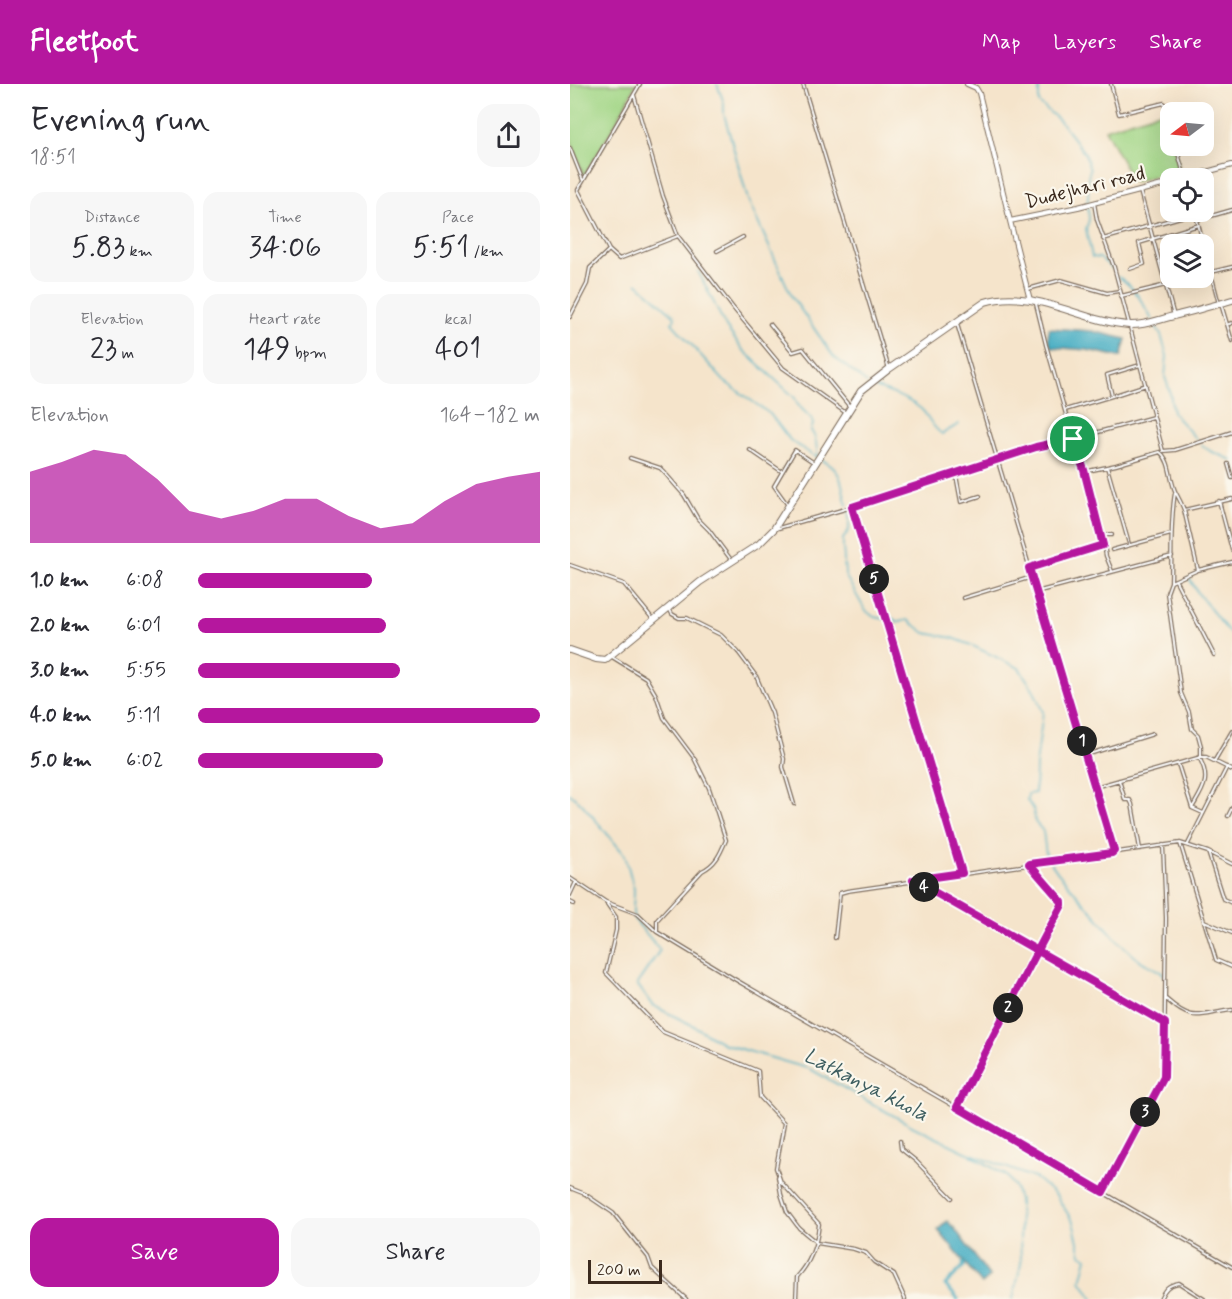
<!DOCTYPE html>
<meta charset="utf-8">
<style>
:root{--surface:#fff;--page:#f7f7f7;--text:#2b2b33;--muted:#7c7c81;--accent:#b5179e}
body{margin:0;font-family:Mynerve,sans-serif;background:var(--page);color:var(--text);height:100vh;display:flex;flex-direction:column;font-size:22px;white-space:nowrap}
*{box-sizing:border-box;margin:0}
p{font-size:20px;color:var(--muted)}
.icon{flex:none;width:33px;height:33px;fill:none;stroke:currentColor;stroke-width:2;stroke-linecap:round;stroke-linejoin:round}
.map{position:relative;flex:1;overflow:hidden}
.details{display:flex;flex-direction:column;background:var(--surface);width:570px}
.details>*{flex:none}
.needle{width:39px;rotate:254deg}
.fabs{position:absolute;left:590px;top:18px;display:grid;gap:12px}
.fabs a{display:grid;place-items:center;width:54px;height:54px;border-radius:12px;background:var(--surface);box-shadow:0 6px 24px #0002;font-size:30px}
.scale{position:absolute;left:18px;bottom:15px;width:74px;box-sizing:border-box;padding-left:6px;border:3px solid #3b2a1e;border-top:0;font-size:16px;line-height:21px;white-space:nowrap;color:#3b2a1e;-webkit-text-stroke:4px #fbf7ec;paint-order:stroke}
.pin{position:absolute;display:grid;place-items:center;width:51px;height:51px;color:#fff;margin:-26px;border:3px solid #fff;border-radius:50%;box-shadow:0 2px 6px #0007}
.km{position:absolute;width:30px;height:30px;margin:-15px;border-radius:50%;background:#222;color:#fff;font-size:16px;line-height:30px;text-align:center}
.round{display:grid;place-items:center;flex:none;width:63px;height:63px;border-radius:18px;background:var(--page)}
.head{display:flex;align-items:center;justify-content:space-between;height:102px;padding:0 30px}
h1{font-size:33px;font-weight:600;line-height:45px}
.metrics{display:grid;grid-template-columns:repeat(3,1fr);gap:9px;height:102px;padding:6px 30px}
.metrics div{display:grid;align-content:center;border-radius:15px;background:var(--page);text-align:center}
.metrics b{font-size:30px;font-weight:600}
.metrics small{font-size:16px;font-weight:400}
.metrics p{font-size:16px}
.chart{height:168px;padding:12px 30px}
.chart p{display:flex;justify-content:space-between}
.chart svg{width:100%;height:108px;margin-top:6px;fill:var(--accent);opacity:.7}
.button{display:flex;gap:12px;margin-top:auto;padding:12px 30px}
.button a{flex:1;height:69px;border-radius:18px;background:var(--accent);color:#fff;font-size:24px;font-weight:600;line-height:69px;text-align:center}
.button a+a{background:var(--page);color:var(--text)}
ul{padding:0 30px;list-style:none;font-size:20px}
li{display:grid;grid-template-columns:96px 72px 1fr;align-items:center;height:45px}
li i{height:15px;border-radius:8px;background:var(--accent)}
header{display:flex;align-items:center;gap:36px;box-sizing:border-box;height:84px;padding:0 30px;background:var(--accent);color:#fff}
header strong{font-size:28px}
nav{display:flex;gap:33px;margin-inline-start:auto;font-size:21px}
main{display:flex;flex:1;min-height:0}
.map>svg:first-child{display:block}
.green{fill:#a2d686;stroke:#6e8052;stroke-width:1.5}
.water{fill:#42acc2;stroke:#3e6b70;stroke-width:1.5}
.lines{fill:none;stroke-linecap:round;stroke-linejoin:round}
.stream{stroke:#42acc2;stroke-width:1.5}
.canal{stroke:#42acc2;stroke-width:3}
.minor-casing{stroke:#7c6b5b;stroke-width:4.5}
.tertiary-casing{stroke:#7c6b5b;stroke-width:6}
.primary-casing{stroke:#7c6b5b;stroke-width:8}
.minor{stroke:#fff;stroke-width:2}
.tertiary{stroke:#fff;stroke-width:4}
.primary{stroke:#fff;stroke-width:6}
.route-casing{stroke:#fff;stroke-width:12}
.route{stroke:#b5179e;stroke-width:8}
.labels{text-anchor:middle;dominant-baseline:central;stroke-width:4.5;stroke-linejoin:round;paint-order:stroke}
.street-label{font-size:20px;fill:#3b2a1e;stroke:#fbf7ec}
.water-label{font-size:21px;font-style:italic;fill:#3e5e60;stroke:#fbf7ec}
</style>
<header>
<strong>Fleetfoot</strong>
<nav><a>Map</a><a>Layers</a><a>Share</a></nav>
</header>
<main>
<section class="details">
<div class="head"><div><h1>Evening run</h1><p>18:51</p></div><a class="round"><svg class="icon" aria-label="share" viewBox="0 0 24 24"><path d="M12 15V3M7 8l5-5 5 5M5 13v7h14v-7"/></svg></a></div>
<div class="metrics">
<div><p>Distance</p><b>5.83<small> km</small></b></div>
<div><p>Time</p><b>34:06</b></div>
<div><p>Pace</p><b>5:51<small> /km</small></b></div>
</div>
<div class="metrics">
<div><p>Elevation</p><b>23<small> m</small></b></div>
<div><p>Heart rate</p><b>149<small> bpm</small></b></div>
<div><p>kcal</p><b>401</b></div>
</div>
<div class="chart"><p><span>Elevation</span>164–182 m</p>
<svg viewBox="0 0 160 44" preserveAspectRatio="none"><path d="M0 44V15L10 11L20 6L30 8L40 18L50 31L60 34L70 31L80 26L90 26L100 33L110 38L120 36L130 27L140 20L150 17L160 15V44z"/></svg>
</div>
<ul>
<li><b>1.0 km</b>6:08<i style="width:51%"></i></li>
<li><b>2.0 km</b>6:01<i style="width:55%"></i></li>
<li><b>3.0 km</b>5:55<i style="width:59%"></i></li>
<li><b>4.0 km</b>5:11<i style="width:100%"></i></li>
<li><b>5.0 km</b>6:02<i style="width:54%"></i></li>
</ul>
<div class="button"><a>Save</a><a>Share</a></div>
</section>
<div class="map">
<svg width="662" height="1215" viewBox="0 0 662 1215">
<rect width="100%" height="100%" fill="#fbf7ec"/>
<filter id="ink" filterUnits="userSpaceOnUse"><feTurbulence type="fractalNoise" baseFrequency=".0167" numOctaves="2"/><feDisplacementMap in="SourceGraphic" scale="12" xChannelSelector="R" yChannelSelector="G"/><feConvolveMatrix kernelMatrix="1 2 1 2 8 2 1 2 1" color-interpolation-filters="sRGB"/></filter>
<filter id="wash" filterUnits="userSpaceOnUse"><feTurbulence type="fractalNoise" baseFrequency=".008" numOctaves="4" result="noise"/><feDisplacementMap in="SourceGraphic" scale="24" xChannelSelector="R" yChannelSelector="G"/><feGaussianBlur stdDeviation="1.35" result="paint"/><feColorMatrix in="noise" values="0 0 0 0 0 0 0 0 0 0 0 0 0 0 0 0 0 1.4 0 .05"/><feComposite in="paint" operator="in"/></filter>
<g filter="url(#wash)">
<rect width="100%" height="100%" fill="#f5e4cb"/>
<path class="green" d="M0,0H66L46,39L14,92L0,54Z
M593,27L600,52V62H603L609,82L606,83V86L563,98L535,45Z"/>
<path class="water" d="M479,244L522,247L556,255L551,273L517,266L481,263L478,254Z
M377,1137L385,1145L420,1193L412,1200L368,1146Z"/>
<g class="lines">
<path class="stream" d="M147,0L154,19V30L178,116L222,213L264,273L297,299
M469,0V19L490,37L515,70L520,86C515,97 521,108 517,119
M518,123L519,136L516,145L522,173L530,174L543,185
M128,187L156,243L173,266L225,314L228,321L241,334L243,340L241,347C246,352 247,364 247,372
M548,193C563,200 575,222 582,236
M67,199L104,231L105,234L102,239L154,297L200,330L220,356L247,374
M584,240L591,251L597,272L595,293L600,308L603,329L628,357
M301,302C316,307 344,316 354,328C360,336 363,344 372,350L389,340
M631,360L640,367L662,376
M252,376C275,388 270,400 277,421
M279,425V446L273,455V461L275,491L295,526L304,533L315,535
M619,494L630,512L662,552
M320,533L328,538L338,536L355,549L383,554L401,561L449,584L463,605L473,628L466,681L465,709L458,710L457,716L464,727L465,738L473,747L476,771L480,774
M0,710L12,720L55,771L64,805L63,828L64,835L90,866L67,900L82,921L124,942L154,960L240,985L344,1043L396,1068L467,1095L486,1111L503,1138L511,1170L517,1174L511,1197L523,1215
M481,779L488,789L549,858L569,876L593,889L594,893
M401,1071L437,1092L445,1103L449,1116L451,1180L443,1215"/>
<path class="canal" d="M388,1215L375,1201L394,1182L393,1179"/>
</g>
</g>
<g filter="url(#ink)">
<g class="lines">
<defs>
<path id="minor" d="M233,0L319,285
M541,0L549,30L594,19L600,41
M64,11L93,112L108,152L164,225L213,284L276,329
M606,62L615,94
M0,64L13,97
M570,107L604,232
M524,119L527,136L544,183L593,367
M625,128L649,220
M627,136L662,126
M533,155L625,129
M39,166L49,175L108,152
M147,167L173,153
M560,185L574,180L569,159L629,141
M633,190L662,183
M596,199L619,194
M458,205L491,196L537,209L549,207
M551,212L596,201
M466,220L476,261L503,355L583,333
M651,220L662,257
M0,233L17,200L20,184L39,166L8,106L70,0
M200,240L223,268L233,265L280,323
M387,240L544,767L542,769
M659,240L662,239
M542,312L576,301
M495,326L542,312L537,291L570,281
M180,366L211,387
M593,367L605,366L662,348
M60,374L90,384L94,388L114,411L128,435L139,446L162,477
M658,380L662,394
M537,383L559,460
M514,386L529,448L532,451H542
M386,391L391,418L410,412
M649,417L662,466
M217,420L204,402L225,366L243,378
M282,424L392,789
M614,426L628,486L601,498L597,509L611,609L619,628L622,645L628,651L631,662V673H636L662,686
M205,445L282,423L467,363L500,355H503L514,386L518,387L546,381L590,368C602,378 599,396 606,409C609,415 612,420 614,426L662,415
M532,451L536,472L542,487
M542,466L601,450
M0,481L54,500L82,534
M459,484L533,461
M628,486L662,478
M606,497L644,571
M601,498C602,468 600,438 605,409
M466,508L602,472
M393,514L462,493
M100,526L102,530L109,534H117L151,551L168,568L186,592L202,629L214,675L213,683L224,720
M42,573L76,594L86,611L94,634L124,674L139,704L156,756C150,770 146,780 132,787L87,836V848
M516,671L583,650
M645,676L662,647
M608,680L622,724L633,729
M549,696L555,716H560L562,720L570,765
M525,703L631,673
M622,724C633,705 641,696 630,675
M658,732L662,724
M610,759L646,876L662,883
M618,760L657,683
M638,768L653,815L662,819
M0,794L36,818L68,830L87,848L166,896L662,1183
M344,797L595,939
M0,811L6,798
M0,818L4,820
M37,820L46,833V846L36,889L93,948L188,987L190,1013L214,1039L206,1084L211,1098L249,1140C247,1160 241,1178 227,1193L226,1215
M634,837L662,849
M265,854L270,809L277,807L610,759L638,768L662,780
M596,915C624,940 629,930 662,926
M387,1023L492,821V818L459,780
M330,1057L331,1065L346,1077L382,1114
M208,1093L211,1110L217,1128L229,1144L247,1159L284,1165L296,1169L304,1178L324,1191L335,1215
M0,1104L15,1110L43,1129L78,1173L82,1184L116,1215
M533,1108L594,993L596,834L593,761
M590,1215C595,1204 598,1201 609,1199L634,1215"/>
<path id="tertiary" d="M397,0L406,4L409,9L440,137L508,123L600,99
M614,94L662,81
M440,137L460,216"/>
<path id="primary" d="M0,566L26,575L35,576L130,498L189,460L204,445L291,307L319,285L415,218C463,203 511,238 559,241C574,242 590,235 604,232C623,227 643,222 662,216"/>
</defs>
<use href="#minor" class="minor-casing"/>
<use href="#tertiary" class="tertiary-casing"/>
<use href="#primary" class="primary-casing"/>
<use href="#minor" class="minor"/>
<use href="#tertiary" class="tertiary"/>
<use href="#primary" class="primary"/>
</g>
</g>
<g class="lines" filter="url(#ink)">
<defs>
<path id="route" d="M503,355L514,386L533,461L459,484L544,767L542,769L459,780L492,818V821C456,887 422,955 387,1023L533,1108L594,993L595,939L343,796L392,789L282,423L466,363L503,355"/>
</defs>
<use href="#route" class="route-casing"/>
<use href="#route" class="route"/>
</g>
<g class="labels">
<g class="street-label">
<text transform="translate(515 104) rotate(-14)">Dudejhari road</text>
</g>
<g class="water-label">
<text transform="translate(296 1001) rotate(27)">Latkanya khola</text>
</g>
</g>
</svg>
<div class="fabs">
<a><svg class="needle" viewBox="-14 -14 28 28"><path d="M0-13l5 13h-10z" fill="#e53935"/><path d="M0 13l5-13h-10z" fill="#7c7c81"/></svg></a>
<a><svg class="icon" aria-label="locate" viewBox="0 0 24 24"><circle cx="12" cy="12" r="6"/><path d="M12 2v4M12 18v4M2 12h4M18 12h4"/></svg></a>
<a><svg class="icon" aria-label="layers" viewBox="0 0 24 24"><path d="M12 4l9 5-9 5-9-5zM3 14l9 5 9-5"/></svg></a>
</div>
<div class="scale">200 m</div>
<div class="pin" style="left:503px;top:355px;background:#1e9e55"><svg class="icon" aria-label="arrive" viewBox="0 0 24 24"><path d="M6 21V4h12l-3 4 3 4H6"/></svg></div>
<b class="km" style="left:512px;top:657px">1</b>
<b class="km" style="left:438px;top:924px">2</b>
<b class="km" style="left:575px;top:1028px">3</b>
<b class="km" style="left:354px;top:803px">4</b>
<b class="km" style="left:304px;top:495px">5</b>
</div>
</main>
